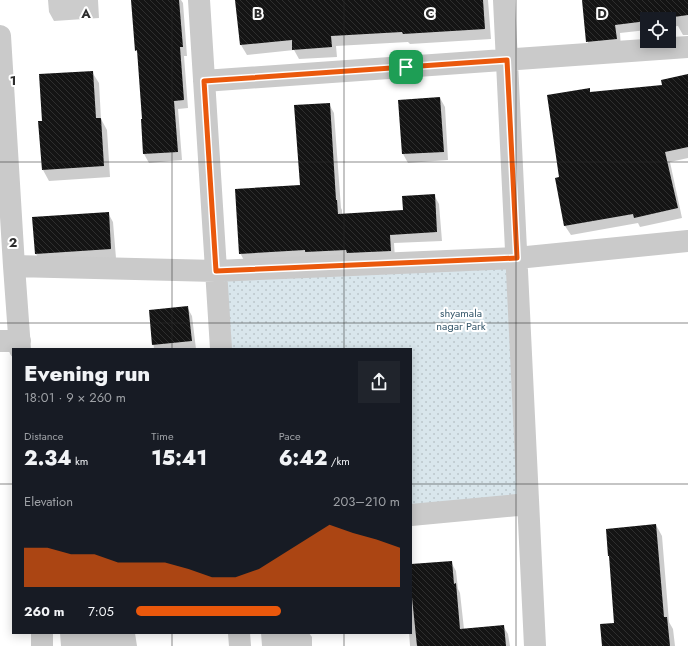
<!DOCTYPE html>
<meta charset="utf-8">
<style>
:root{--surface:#171b24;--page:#20242c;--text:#f1f3f6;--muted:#9ea1a6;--accent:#ea580c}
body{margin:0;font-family:Jost,sans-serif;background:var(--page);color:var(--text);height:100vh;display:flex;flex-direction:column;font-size:15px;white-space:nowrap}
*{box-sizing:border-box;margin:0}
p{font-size:13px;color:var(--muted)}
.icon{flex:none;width:22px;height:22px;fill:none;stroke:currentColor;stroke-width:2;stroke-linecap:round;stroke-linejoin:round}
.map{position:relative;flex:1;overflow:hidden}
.drawer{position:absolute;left:12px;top:348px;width:400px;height:286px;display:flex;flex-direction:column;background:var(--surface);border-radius:0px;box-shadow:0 2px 10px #0003}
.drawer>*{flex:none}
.buttons{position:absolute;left:640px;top:12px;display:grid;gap:8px}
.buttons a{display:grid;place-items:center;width:36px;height:36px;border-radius:0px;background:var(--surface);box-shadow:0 2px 10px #0003;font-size:20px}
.pin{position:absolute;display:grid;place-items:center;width:34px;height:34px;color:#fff;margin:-17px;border-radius:8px;box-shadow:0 2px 6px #0006}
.round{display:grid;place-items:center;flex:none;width:42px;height:42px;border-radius:0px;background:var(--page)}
.head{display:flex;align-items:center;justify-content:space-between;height:68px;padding:0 12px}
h1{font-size:22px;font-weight:800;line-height:30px}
.stats{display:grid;grid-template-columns:repeat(3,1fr);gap:6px;height:68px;padding:4px 12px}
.stats div{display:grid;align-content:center}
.stats b{font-size:20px;font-weight:800}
.stats small{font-size:11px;font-weight:400}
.stats p{font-size:11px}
.chart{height:112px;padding:8px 12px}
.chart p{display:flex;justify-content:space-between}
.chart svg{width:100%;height:72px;margin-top:4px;fill:var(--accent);opacity:.7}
ul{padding:0 12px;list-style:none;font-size:13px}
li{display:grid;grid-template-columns:64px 48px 1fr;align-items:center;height:30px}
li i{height:10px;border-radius:5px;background:var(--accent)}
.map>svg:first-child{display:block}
.park{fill:url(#park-dots)}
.shadow{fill:#0003}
.building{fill:url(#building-back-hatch)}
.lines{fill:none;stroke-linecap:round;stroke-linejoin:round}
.minor{stroke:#cacaca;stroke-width:22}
.route-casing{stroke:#fff;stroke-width:8}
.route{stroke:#ea580c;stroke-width:5}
.grid{fill:none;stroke:#2d2d2d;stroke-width:1;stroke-opacity:0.55}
.labels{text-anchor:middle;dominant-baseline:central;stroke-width:4;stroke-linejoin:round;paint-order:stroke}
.park-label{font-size:11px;fill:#37596c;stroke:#fff}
.grid-label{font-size:13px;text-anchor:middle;font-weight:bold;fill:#2d2d2d;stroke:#fff;stroke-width:4;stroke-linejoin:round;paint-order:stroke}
</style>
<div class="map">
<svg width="688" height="646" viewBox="0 0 688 646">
<defs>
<pattern id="park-dots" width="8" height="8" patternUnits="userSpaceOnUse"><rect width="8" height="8" fill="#d9e6ec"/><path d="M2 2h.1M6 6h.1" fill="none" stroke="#bbc6cb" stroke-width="1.8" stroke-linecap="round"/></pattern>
<pattern id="building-back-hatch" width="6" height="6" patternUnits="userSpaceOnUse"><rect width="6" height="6" fill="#141414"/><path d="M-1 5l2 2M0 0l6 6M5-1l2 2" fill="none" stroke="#2e2e2e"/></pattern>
</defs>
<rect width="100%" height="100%" fill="#fff"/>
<path class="park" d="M517,258L528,504L411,515V349H221L216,271Z"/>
<path class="shadow" d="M48,0H98L99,18L54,21L49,12Z
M132,0H181L183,3L187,56H184L188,108L178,109L182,160L149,163L144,154L142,120H143L138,54L136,50Z
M236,0H488L491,39L410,44L408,42L336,46L337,57L299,59L294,50L247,55L241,45Z
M583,0H688V35H683L678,26L669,27V19H647V30L620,33L621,48L592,50L587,41Z
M92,72L99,83L101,119L107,130L110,177L49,181L43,170L40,122H43Z
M688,75V158L670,162L682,218L640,227L638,223L571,235L565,226L556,179L560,178L589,90L591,93L663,86Z
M440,98L445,107L448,160L408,163L403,154L399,101Z
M329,104L334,113L341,208L342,210V215L404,211L434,195L439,204L442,241L394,243L395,259L245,262L240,253L301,186Z
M108,213L113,222L116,258L41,262L36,254Z
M187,307L192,316L196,349H154L150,311Z
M656,525L662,536L669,622L673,629L675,646H603L615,624L610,558Z
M451,562L456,571L458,589L460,593L464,629L503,626L508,634L510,646H410L409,633H411V566Z
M60,633H135L137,646H61Z
M261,633H309L312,637V646H262Z"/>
<path class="building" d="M131,0H179L183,47H180L184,100L174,101L178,152L143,154L141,119H142L137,50L135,51Z
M235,0H483L485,29L403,34L402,32L331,36L332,47L292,50V40L240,45Z
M582,0H688V15L660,19H647V21L615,25L617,39L586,42Z
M93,71L96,118H101L104,166L42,170L38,121H42L39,74Z
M688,74V147L665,152L678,208L634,218L633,214L564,226L555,178L559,177L547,95L590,88V92L662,85L661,80Z
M440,97L444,152L402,154L398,100Z
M330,103L336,200H337L338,214L403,210L402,196L435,194L437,232L390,235L391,251L347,253L346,250L305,252V250L239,254L235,189L300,185L294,105Z
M109,212L111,249L35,254L32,217Z
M188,306L192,341L152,345L149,310Z
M656,524L664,617H667L670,646H602L600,624L614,623L609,556H608L606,529Z
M452,561L454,584L456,583L460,629L504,625L506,646H417L411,588V564Z"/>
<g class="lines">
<path class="minor" d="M199,0L221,349
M504,0L535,646
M0,36L14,266L20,349
M204,81L688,47
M14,266L216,271L517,258L688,241
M0,341H20
M411,515L528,504
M42,633V646
M239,633L240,646"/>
</g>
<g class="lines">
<defs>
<path id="route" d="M507,60L517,258L216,271L204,81Z"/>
</defs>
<use href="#route" class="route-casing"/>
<use href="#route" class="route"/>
</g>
<path class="grid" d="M172,0V349M344,0V349M516,0V646M0,162H688M0,323H688M0,484H13M411,484H688M172,633V646M344,633V646"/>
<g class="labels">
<g class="park-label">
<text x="461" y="313">shyamala<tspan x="461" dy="13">nagar Park</tspan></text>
</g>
</g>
<g class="grid-label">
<text x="86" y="18">A</text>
<text x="258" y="18">B</text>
<text x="430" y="18">C</text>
<text x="602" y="18">D</text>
<text x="13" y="85">1</text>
<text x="13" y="247">2</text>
</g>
</svg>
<div class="buttons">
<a><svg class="icon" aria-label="locate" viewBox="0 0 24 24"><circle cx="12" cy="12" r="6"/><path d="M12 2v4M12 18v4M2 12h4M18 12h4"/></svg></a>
</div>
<div class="pin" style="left:406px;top:67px;background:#1e9e55"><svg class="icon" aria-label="arrive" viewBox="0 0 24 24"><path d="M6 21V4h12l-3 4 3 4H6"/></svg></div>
<section class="drawer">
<div class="head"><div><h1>Evening run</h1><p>18:01 · 9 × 260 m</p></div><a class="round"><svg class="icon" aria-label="share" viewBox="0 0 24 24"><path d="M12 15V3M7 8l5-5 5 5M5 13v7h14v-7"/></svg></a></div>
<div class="stats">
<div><p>Distance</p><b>2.34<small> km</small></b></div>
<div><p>Time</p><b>15:41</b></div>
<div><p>Pace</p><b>6:42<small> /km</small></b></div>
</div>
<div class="chart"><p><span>Elevation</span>203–210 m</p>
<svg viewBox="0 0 160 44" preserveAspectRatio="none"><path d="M0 44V20L10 20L20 24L30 24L40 29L50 29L60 29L70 33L80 38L90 38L100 33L110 24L120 15L130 6L140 11L150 15L160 20V44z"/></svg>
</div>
<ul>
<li><b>260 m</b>7:05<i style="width:55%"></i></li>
</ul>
</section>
</div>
